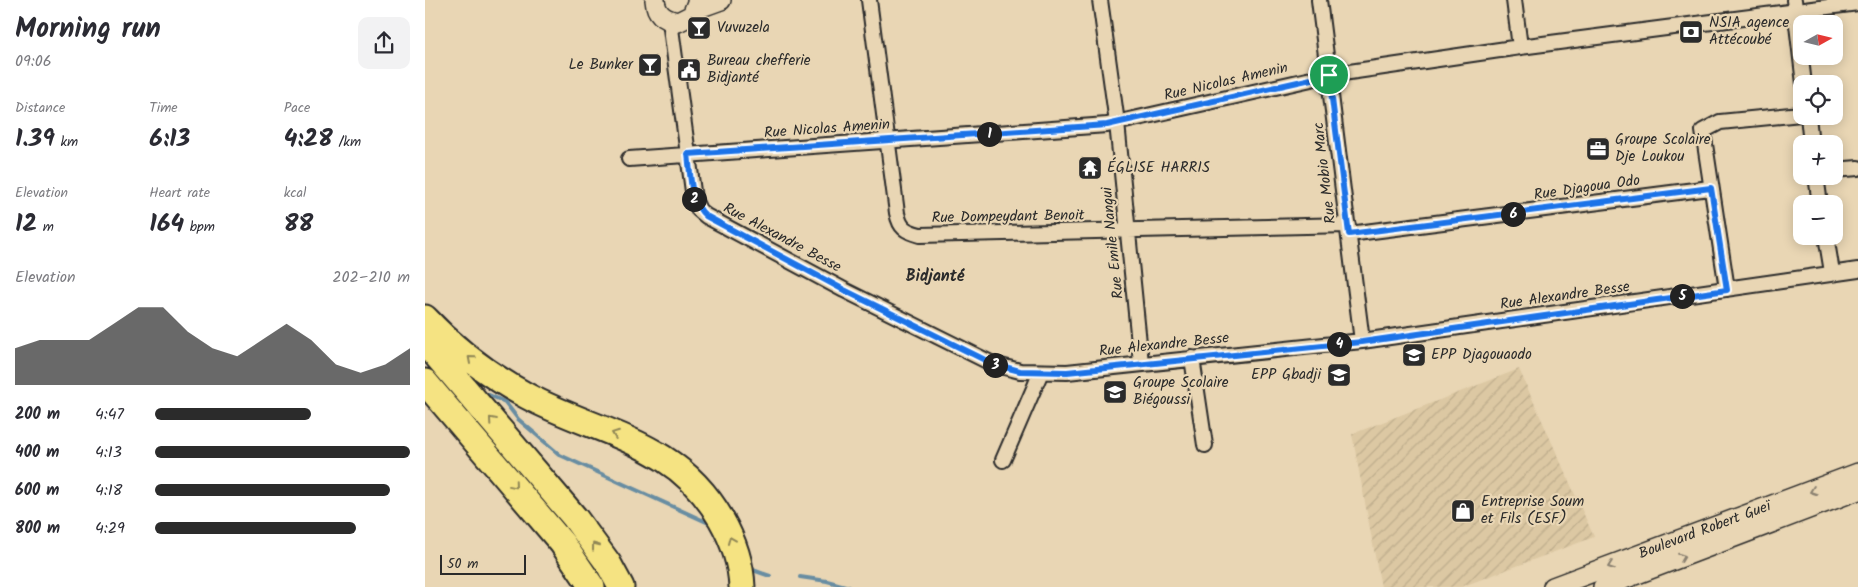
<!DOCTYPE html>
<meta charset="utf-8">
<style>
:root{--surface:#fff;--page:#f2f2f3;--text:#2b2b33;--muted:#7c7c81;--accent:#2b2b2b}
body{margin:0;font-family:Kalam,sans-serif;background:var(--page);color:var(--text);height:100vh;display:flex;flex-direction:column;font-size:19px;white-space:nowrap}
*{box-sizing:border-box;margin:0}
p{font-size:16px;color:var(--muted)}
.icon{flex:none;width:28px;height:28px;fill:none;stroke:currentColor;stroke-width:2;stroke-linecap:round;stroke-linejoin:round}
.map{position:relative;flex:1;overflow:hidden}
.panel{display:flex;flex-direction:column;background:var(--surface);width:425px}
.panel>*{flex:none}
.needle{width:32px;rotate:82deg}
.controls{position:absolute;left:1368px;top:15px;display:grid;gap:10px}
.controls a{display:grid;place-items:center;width:50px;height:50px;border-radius:10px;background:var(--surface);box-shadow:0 2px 12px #0003;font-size:25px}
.scale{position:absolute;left:15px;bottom:12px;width:86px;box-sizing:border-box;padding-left:5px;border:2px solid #2b2b2b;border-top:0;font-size:14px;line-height:18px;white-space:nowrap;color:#2b2b2b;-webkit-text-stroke:4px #e9d6b4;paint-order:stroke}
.pin{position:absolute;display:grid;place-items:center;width:42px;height:42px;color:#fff;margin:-21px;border:2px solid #fff;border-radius:50%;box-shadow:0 1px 5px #0007}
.km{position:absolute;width:25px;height:25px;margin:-12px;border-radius:50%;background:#222;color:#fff;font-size:14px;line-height:25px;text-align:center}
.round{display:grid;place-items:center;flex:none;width:52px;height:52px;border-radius:10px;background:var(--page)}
.summary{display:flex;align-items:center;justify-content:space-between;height:85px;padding:0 15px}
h1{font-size:28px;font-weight:600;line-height:38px}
.metrics{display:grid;grid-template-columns:repeat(3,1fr);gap:8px;height:85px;padding:5px 15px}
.metrics div{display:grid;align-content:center}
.metrics b{font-size:25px;font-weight:600}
.metrics small{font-size:14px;font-weight:400}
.metrics p{font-size:14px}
.chart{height:140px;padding:10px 15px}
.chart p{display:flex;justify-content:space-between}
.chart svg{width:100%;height:90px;margin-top:5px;fill:var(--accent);opacity:.7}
ul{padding:0 15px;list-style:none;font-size:16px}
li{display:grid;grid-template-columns:80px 60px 1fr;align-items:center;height:38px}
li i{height:12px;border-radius:6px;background:var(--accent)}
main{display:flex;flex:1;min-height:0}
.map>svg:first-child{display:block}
.industrial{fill:url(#industrial-furrows)}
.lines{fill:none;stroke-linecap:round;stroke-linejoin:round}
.stream{stroke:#688da2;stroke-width:4}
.street-casing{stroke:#2b2b2b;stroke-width:18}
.secondary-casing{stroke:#2b2b2b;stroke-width:22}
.highway-casing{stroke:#2b2b2b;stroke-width:29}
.street{stroke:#e9d6b4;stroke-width:14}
.secondary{stroke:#e9d6b4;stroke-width:19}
.highway{stroke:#f5e382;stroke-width:25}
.oneway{stroke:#908756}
.oneway2{stroke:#8a8070}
.route-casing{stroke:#fff;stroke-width:10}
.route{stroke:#1a73e8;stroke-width:6}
.labels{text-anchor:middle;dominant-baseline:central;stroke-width:4.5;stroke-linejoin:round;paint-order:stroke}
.poi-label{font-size:15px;fill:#2b2b2b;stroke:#e9d6b4;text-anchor:start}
.street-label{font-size:15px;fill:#2b2b2b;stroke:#e9d6b4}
.neighbourhood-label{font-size:16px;font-weight:bold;fill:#2b2b2b;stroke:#e9d6b4}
</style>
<main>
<section class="panel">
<div class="summary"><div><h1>Morning run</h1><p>09:06</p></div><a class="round"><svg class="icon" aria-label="share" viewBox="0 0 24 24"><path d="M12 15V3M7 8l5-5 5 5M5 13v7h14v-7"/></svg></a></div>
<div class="metrics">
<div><p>Distance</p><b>1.39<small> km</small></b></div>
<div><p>Time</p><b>6:13</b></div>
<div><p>Pace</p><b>4:28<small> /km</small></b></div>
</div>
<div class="metrics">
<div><p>Elevation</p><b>12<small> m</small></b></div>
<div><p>Heart rate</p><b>164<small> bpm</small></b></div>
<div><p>kcal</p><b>88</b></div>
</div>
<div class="chart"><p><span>Elevation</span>202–210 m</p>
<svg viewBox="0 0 160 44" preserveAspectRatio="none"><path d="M0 44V26L10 22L20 22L30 22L40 14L50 6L60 6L70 18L80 26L90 30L100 22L110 14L120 22L130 34L140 38L150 34L160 26V44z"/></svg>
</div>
<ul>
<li><b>200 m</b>4:47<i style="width:61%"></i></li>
<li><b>400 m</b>4:13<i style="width:100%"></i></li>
<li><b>600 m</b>4:18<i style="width:92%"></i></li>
<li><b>800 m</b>4:29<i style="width:79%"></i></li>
</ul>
</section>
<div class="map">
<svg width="1433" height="587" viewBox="0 0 1433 587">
<defs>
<pattern id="industrial-furrows" width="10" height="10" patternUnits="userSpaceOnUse" patternTransform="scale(1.25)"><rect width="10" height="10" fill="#dcc8a3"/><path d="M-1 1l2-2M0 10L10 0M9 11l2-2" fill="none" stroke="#bdac8c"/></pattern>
</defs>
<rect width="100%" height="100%" fill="#e9d6b4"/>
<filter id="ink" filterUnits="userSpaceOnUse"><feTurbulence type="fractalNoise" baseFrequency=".02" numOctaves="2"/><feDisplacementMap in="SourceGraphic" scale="10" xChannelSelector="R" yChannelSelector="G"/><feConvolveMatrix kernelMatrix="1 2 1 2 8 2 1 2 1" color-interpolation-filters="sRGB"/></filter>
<g filter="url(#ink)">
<path class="industrial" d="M1094,369L1169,537L1036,587H956L927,434Z"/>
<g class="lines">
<path class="stream" d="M56,395H64L80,402L93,419L135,455L288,525
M325,566L328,570L345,576
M375,577L402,581L424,587"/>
<defs>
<path id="street" d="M444,0L472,213C475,228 480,231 495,235L923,225
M675,0L692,123L716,363
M894,0L937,341
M1089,0L1095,47
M1369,0L1379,84
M245,21L269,199L274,210L281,216L419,290L568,364L595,371L642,372L937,341L1433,270
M1383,116L1386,144
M204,159L682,125L904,75L1095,47L1433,3
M1409,170L1433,168
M1391,176L1395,204
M924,234L1285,188
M1401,236L1407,272
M1302,289L1278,131L1295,122L1376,114
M767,358L780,445
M578,460L616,372"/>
<g id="secondary">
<path d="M230,0C231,14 240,20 253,22L267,15L273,0"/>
<path d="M271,9L296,0"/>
<path id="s1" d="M1128,587L1433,473"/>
<path d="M1178,587L1433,490"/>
</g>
<path id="highway" d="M0,318C29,349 65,376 102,396C175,435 251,440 296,519C308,540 316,563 317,587
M0,342L150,518L183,563L196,587
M0,382L137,543L167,587"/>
</defs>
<use href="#street" class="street-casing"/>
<use href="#secondary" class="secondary-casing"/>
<use href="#highway" class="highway-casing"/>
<use href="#street" class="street"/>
<use href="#secondary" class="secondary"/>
<use href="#highway" class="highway"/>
</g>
<defs><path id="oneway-chevron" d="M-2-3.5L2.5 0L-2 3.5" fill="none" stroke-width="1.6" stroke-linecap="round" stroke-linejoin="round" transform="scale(1.25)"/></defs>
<g class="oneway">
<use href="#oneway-chevron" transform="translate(46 359) rotate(-139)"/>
<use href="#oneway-chevron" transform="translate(67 420) rotate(-131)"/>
<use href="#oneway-chevron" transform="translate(190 434) rotate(-159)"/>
<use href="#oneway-chevron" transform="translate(89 485) rotate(50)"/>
<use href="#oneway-chevron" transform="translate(306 540) rotate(-113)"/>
<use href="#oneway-chevron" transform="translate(170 546) rotate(-127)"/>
</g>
<g class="oneway2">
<use href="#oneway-chevron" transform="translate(1388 491) rotate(160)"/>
<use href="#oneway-chevron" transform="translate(1257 557) rotate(-21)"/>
<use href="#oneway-chevron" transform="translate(1186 566) rotate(160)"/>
</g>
</g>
<g class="lines" filter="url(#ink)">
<defs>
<path id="route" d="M904,75L924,234L1286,188L1302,290L937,342L642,372L595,371L568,364L419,290L281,216C264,201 266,175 263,154L682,125Z"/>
</defs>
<use href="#route" class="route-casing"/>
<use href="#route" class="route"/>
</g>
<defs>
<symbol id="bar-square" viewBox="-11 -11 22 22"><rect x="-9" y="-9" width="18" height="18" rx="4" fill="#2b2b2b" stroke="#e9d6b4"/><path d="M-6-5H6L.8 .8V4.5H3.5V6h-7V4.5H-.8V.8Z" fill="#fff"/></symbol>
<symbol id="bank-square" viewBox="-11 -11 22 22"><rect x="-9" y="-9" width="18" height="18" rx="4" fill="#2b2b2b" stroke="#e9d6b4"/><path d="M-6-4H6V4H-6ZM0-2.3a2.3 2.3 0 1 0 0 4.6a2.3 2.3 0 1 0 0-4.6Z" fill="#fff"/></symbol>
<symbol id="civic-square" viewBox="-11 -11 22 22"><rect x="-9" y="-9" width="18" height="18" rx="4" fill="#2b2b2b" stroke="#e9d6b4"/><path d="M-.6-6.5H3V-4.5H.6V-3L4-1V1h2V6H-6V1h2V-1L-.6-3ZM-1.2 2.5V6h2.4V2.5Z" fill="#fff"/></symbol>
<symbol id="office-square" viewBox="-11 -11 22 22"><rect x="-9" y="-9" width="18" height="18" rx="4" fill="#2b2b2b" stroke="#e9d6b4"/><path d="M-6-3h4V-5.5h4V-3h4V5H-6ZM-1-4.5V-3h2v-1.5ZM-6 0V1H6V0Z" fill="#fff"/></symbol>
<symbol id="temple-square" viewBox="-11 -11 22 22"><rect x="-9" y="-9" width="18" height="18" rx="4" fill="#2b2b2b" stroke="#e9d6b4"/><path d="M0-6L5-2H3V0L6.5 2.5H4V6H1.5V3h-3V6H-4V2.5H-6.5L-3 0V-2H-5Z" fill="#fff"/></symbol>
<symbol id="school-square" viewBox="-11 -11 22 22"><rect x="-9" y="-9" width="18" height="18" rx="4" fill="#2b2b2b" stroke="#e9d6b4"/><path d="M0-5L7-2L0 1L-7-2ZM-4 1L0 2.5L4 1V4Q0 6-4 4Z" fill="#fff"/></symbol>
<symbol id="shop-square" viewBox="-11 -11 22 22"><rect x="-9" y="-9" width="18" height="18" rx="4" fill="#2b2b2b" stroke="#e9d6b4"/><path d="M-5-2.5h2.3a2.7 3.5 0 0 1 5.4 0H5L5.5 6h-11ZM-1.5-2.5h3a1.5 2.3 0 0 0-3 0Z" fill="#fff"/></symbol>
</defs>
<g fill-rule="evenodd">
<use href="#bar-square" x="260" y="14" width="28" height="28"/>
<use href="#bank-square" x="1252" y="18" width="28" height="28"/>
<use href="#bar-square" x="211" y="51" width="28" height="28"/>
<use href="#civic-square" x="250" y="56" width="28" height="28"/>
<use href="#office-square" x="1159" y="135" width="28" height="28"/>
<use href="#temple-square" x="651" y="154" width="28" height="28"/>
<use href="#school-square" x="975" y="341" width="28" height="28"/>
<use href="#school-square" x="900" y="361" width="28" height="28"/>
<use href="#school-square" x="676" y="378" width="28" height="28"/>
<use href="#shop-square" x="1024" y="497" width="28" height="28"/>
</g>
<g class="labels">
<g class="poi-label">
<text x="1284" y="23">NSIA agence<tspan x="1284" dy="17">Attécoubé</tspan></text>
<text x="292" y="28">Vuvuzela</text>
<text x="282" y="61">Bureau chefferie<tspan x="282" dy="17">Bidjanté</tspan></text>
<text x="208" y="65" text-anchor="end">Le Bunker</text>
<text x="1190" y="140">Groupe Scolaire<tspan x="1190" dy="17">Dje Loukou</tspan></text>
<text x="682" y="168">ÉGLISE HARRIS</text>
<text x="1006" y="355">EPP Djagouaodo</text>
<text x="896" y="375" text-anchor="end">EPP Gbadji</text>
<text x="708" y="383">Groupe Scolaire<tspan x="708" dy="17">Biégoussi</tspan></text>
<text x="1056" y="502">Entreprise Soum<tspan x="1056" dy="17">et Fils (ESF)</tspan></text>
</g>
<g class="street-label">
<text transform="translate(801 82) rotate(-13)">Rue Nicolas Amenin</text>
<text transform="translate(402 129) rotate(-4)">Rue Nicolas Amenin</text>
<text transform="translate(900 173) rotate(-97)">Rue Mobio Marc</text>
<text transform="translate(1162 188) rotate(-8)">Rue Djagoua Odo</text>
<text transform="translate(583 217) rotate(-1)">Rue Dompeydant Benoit</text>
<text transform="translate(357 238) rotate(28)">Rue Alexandre Besse</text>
<text transform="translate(688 243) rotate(-96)">Rue Emile Nangui</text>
<text transform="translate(1140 296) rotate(-8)">Rue Alexandre Besse</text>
<text transform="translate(739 345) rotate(-6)">Rue Alexandre Besse</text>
<text stroke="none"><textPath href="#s1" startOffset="162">Boulevard Robert Gueï</textPath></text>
</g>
<g class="neighbourhood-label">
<text x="510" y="276">Bidjanté</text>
</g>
</g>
</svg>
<div class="controls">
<a><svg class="needle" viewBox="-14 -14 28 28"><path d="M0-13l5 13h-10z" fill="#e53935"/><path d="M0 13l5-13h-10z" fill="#7c7c81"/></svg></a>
<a><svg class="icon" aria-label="locate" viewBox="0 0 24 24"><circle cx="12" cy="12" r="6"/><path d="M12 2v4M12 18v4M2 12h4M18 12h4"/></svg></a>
<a>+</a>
<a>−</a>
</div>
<div class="scale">50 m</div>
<div class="pin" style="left:904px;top:75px;background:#1e9e55"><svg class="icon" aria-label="arrive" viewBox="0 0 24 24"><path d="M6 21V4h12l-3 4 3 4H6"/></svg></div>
<b class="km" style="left:564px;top:134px">1</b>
<b class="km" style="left:269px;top:199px">2</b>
<b class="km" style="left:570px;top:365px">3</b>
<b class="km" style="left:914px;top:344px">4</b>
<b class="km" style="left:1257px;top:296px">5</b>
<b class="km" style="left:1088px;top:214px">6</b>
</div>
</main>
